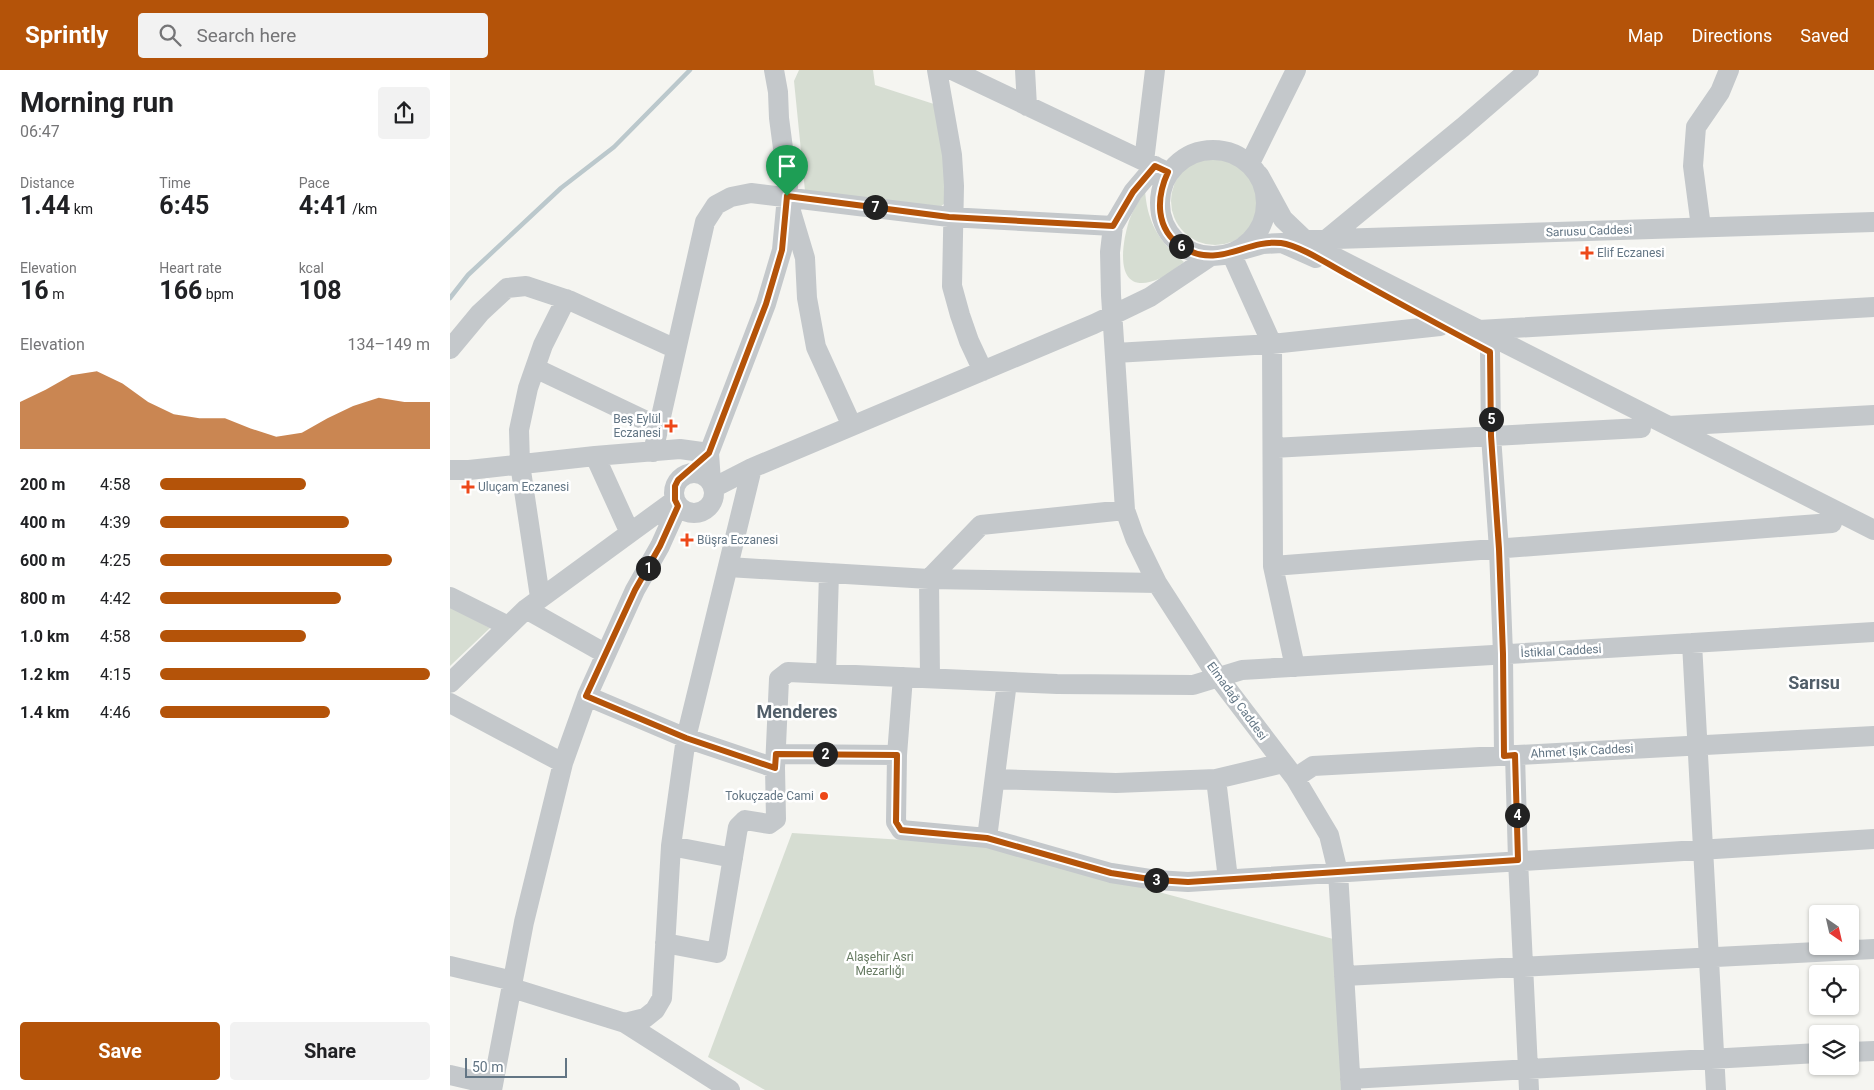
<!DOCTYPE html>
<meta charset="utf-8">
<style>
:root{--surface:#fff;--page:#f2f2f2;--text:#202124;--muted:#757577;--accent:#b45309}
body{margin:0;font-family:Roboto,sans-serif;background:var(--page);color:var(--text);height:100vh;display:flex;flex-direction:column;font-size:19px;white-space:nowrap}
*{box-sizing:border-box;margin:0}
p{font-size:16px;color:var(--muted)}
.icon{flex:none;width:28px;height:28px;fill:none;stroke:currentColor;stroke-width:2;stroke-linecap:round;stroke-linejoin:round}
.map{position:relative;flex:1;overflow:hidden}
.panel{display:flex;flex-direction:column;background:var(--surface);width:450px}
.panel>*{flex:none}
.needle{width:32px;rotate:146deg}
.controls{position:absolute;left:1359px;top:835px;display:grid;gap:10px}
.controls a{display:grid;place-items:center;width:50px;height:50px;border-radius:5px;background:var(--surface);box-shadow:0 1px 4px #0004;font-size:25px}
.scale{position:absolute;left:15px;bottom:12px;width:102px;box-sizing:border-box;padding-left:5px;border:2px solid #627584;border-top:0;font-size:14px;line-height:18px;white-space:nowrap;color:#627584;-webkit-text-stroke:4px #fff;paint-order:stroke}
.pin{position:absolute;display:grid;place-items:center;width:42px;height:42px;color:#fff;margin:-51px -21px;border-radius:50% 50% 50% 0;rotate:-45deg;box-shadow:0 0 5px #0007}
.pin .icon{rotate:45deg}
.km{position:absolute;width:25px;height:25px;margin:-12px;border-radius:50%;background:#222;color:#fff;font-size:14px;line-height:25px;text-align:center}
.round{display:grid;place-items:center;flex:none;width:52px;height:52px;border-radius:5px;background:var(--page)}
.headline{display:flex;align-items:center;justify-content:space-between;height:85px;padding:0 20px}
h1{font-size:28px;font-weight:700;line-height:38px}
.figures{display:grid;grid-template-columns:repeat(3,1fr);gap:8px;height:85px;padding:5px 20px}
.figures div{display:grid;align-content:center}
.figures b{font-size:25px;font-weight:700}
.figures small{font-size:14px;font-weight:400}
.figures p{font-size:14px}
.chart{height:140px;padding:10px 20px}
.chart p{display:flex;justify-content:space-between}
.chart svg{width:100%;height:90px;margin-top:5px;fill:var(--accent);opacity:.7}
.button{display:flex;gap:10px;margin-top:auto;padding:10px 20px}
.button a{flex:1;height:58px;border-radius:5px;background:var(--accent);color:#fff;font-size:20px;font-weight:700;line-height:58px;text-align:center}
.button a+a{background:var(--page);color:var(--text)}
ul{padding:0 20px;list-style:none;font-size:16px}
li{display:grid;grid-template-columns:80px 60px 1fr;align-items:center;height:38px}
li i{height:12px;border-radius:6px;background:var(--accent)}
header{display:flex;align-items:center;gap:30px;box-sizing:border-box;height:70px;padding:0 25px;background:var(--accent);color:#fff}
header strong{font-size:24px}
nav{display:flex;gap:28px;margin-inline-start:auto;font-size:18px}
.search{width:350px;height:45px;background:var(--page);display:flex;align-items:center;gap:12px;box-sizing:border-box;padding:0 18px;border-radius:5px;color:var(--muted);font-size:19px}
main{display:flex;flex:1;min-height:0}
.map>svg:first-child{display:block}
.green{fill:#d6ddd2}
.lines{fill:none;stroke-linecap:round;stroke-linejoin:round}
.stream{stroke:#bbc8cc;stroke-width:4.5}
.minor{stroke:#c4c8cb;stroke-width:20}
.route-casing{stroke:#fff;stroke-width:10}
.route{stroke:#b45309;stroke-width:6}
.poi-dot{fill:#ed4819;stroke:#fff;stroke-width:2}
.labels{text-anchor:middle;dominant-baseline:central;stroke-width:5;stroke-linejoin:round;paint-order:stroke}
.street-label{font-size:12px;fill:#627584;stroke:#fff}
.poi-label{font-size:12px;fill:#627584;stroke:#fff;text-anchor:start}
.park-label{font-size:12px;fill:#677b62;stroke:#fff}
.district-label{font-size:18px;font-weight:bold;fill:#515e69;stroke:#fff}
</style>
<header>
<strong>Sprintly</strong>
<div class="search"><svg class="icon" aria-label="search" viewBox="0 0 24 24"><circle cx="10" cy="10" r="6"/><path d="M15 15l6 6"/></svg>Search here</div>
<nav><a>Map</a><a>Directions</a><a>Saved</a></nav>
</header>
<main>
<section class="panel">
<div class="headline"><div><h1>Morning run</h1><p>06:47</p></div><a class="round"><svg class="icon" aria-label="share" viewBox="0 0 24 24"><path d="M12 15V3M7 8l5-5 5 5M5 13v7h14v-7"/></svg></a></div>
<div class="figures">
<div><p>Distance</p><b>1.44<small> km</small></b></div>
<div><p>Time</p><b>6:45</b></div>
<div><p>Pace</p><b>4:41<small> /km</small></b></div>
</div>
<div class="figures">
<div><p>Elevation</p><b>16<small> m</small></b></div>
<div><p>Heart rate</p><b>166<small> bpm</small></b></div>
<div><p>kcal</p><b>108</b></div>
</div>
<div class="chart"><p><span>Elevation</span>134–149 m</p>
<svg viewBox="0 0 160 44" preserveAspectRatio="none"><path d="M0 44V21L10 15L20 8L30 6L40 12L50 21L60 27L70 29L80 29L90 34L100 38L110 36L120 29L130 23L140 19L150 21L160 21V44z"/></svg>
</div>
<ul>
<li><b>200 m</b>4:58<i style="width:54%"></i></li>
<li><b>400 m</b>4:39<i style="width:70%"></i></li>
<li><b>600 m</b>4:25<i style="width:86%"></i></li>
<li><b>800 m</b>4:42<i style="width:67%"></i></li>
<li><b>1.0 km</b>4:58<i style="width:54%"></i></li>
<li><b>1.2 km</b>4:15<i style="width:100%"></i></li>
<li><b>1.4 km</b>4:46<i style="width:63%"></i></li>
</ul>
<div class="button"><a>Save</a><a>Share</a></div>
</section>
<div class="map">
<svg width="1424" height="1020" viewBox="0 0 1424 1020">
<rect width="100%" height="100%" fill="#f5f5f1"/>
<path class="green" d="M349,0H423L425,15L487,35L499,118L496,132L489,138L355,121L344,11Z
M721 131a44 44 0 1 1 88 0a44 44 0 1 1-88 0Z
M695,120C697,152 709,172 734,192C727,197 719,204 711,208C665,229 670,180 679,151C682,141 690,130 695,120Z
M0,537L40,558L0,596Z
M342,763L534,775L887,870L895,1020H315L258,987Z"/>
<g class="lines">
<path class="stream" d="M0,228L18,205L111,118L164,77L240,0"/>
<path class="minor" d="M487,0L502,85L504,116L502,216L510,245L519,271L533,301
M502,0L715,101
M575,0L577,36
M710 133a53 53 0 1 1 106 0a53 53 0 1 1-106 0Z
M694,91L705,0
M800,93L846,0
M705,96L683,122L663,156L660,182L661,225L675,440L685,468L707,513L765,603L845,708L879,765L888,802L901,1020
M809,105L833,149L855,170L869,179L1424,460
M340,138L355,188L357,228L366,277L402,356
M1251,157L1243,96L1246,57L1270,22L1279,0
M877,169L1013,57L1079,0
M854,170L1424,152
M785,182L813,174L832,173L866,188
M781,183L822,274L823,496L845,597
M1029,260L1424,237
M0,279L30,243L57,218L76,216L121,231L226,279
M1040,281L1041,366L1049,479L1053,584L1054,686
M665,283L822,274L990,256
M85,298L209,357
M1219,356L1424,345
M823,378L1191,358
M203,382L255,152L266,135L281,127L301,123L499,147L663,156
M145,386L180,463
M0,400H19L145,386L230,379L259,383
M224 423a20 20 0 1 1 40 0a20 20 0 1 1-40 0Z
M261,412L259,383L316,234L332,180L338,116L329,48L328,22L324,0
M263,418L302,398L644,254L700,227L761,186
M823,496L1382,453
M278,497L479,509L707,513
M0,527L58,556
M90,527L70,394L69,360L78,318L93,275L116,229
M76,539L156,584
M1242,573L1266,1020
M376,604L379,503
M453,607L447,685L446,752L451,760L537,768L661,803L706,810L738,812L1424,769
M480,608L479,509L531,455L675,440
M0,613L76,539L225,430
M137,626L236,668L325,698
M0,633L113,693
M326,684L447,685
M1065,685L1068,790L1079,1020
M845,708L863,696L1424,666
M545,709L666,713L766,709L833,693
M766,709L778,809
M537,768L557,612
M221,776L283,788
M215,873L267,883L288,757L295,750L319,754L326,749L325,698L329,609L338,602L607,614L743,615L792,600L1424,562
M0,896L63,911
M894,906L1424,879
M62,918L175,953L195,948L205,940L212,928L221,776L236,668L302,398
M175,953L280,1020
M1400,982L1424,981
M0,1005L43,1015
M900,1009L1368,983
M42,1020L74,852L113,693L137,626L185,520L210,476L228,436"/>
</g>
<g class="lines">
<defs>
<path id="route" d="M705,96L718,102C706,128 705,159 732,177C769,200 795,169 831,173C849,175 883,197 900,206C946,232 993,257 1040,282L1041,366L1049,479L1053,584L1054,686L1065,685L1068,790L738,812L706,810L661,803L537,768L451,760L446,752L447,685L326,684L325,698L236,668L136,626L185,520L210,476L228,436L225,430V416L228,410L259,383L316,234L332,180L337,126L499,147L663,156L683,122Z"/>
</defs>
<use href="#route" class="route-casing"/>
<use href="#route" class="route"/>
</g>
<g class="poi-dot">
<path d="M1134.5 175.5h5v5h5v5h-5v5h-5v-5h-5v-5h5z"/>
<path d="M218.5 348.5h5v5h5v5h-5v5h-5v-5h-5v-5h5z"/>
<path d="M15.5 409.5h5v5h5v5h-5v5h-5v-5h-5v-5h5z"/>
<path d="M234.5 462.5h5v5h5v5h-5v5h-5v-5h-5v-5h5z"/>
<circle cx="374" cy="726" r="5"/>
</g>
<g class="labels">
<g class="street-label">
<text transform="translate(1139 161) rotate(-2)">Sarıusu Caddesi</text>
<text transform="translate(1111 581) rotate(-3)">İstiklal Caddesi</text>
<text transform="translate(787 631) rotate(54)">Elmadağ Caddesi</text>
<text transform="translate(1132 681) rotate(-3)">Ahmet Işık Caddesi</text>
</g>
<g class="poi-label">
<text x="1147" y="183">Elif Eczanesi</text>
<text x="211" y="349" text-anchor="end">Beş Eylül<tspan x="211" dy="14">Eczanesi</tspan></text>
<text x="28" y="417">Uluçam Eczanesi</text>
<text x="247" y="470">Büşra Eczanesi</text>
<text x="364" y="726" text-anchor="end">Tokuçzade Cami</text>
</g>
<g class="park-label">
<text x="430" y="887">Alaşehir Asri<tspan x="430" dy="14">Mezarlığı</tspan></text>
</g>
<g class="district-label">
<text x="1364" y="612">Sarısu</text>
<text x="347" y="641">Menderes</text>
</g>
</g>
</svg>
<div class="controls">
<a><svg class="needle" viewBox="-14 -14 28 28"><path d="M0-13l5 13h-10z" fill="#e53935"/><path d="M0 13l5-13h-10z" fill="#757577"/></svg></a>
<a><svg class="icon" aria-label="locate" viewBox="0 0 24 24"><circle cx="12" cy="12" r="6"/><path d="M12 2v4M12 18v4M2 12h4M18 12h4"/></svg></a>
<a><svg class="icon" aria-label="layers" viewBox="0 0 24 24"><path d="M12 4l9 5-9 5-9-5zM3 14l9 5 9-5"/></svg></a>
</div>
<div class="scale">50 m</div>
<div class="pin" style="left:337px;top:126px;background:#1e9e55"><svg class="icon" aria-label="arrive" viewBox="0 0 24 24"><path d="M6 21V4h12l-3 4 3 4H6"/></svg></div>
<b class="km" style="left:198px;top:498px">1</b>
<b class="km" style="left:375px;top:684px">2</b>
<b class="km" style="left:706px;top:810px">3</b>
<b class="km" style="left:1067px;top:745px">4</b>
<b class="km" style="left:1041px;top:349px">5</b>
<b class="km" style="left:731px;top:176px">6</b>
<b class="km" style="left:425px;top:137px">7</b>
</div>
</main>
